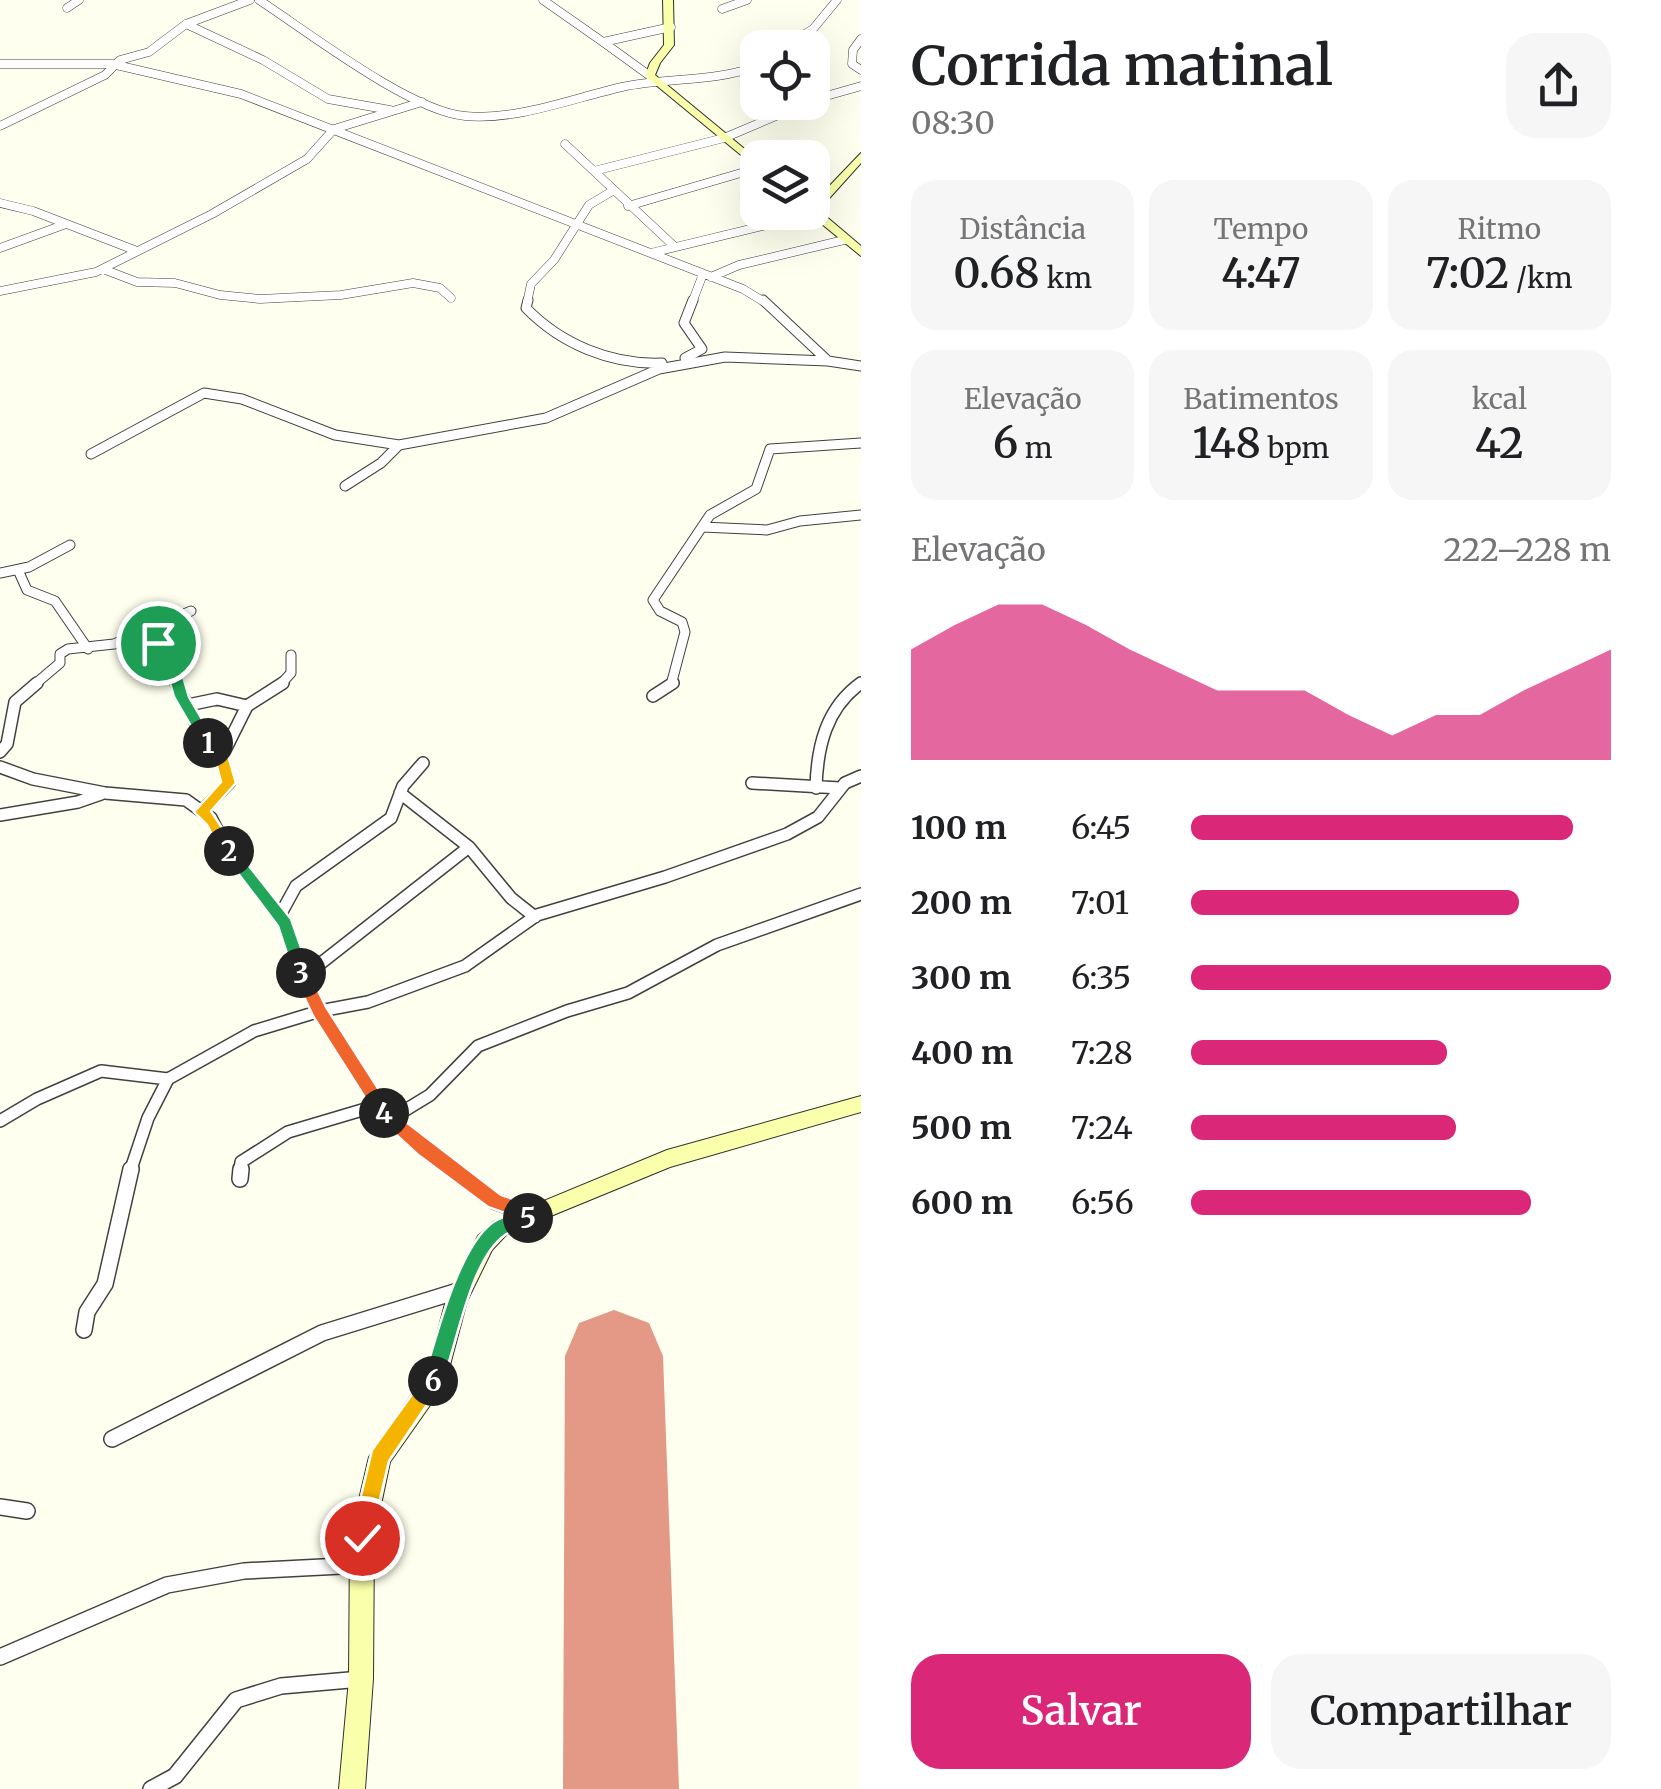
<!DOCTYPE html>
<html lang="pt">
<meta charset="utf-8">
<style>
:root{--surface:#fff;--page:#f6f6f6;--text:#202124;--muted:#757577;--accent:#db2777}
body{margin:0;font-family:Merriweather,serif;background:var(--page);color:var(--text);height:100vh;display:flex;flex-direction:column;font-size:38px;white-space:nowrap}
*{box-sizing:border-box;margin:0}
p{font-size:32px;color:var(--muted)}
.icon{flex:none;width:55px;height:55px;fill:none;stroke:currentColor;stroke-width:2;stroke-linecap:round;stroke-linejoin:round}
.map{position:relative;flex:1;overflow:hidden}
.panel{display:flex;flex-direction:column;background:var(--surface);width:800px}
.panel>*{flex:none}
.controls{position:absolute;left:740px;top:30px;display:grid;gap:20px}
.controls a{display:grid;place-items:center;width:90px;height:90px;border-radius:20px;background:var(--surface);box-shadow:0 10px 40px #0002;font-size:50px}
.pin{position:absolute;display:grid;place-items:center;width:85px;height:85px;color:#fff;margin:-42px;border:5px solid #fff;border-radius:50%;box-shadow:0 2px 10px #0007}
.km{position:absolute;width:50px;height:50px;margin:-25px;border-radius:50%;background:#222;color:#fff;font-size:28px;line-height:50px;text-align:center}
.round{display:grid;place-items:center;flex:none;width:105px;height:105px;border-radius:30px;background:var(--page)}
.headline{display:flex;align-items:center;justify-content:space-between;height:170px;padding:0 50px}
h1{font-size:55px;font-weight:600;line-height:75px}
.metrics{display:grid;grid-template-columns:repeat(3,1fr);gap:15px;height:170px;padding:10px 50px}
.metrics div{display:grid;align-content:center;border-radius:25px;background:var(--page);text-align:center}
.metrics b{font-size:42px;font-weight:600}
.metrics small{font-size:28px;font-weight:400}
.metrics p{font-size:28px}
.chart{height:280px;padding:20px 50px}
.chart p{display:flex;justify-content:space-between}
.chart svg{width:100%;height:180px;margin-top:10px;fill:var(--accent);opacity:.7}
.button{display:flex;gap:20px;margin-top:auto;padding:20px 50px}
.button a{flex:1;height:115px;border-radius:30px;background:var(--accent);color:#fff;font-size:40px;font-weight:600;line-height:115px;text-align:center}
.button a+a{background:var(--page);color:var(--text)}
ul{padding:0 50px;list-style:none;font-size:32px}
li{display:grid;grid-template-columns:160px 120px 1fr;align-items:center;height:75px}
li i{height:25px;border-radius:12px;background:var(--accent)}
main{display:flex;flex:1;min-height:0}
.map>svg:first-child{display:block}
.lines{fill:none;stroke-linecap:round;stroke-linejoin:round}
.runway{fill:#e39986;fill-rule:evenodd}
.street-far3-casing{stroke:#414141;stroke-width:9}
.street-far2-casing{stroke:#414141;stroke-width:11}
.street-far1-casing{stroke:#414141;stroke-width:14}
.street-casing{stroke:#414141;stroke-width:18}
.secondary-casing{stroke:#303030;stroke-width:2}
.street-far3{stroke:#fff;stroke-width:8}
.street-far2{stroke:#fff;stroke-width:9}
.street-far1{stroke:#fff;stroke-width:11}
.street{stroke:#fff;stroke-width:15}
.secondary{fill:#f9ffaa;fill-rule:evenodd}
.split-1{fill:#22a559;stroke:#fff;stroke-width:2.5}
.split-2{fill:#f5b400;stroke:#fff;stroke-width:2.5}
.split-3{fill:#22a559;stroke:#fff;stroke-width:2.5}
.split-4{fill:#f0652b;stroke:#fff;stroke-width:2.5}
.split-5{fill:#f0652b;stroke:#fff;stroke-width:2.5}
.split-6{fill:#22a559;stroke:#fff;stroke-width:2.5}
.split-7{fill:#f5b400;stroke:#fff;stroke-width:2.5}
</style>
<main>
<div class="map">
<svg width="861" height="1789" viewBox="0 0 861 1789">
<rect width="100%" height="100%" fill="#ffffef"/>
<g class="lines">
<path class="runway" d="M614,1310L649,1323L663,1356L679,1789H563L565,1356L579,1323Z"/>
<defs>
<path id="street-far3" d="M259,0C308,32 410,111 465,116C516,121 573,98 622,87C670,77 710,83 758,66
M543,0L603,42L671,27
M67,8L79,0
M722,9L747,0
M186,24L263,60L328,99L390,110
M861,39L853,50L852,64L861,70
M603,42L650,76
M782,48L813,29L837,0
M0,64H112L241,94L743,289L766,303
M812,100L861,86
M0,126L105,75L120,60L149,52L186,24L250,0
M565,144L675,247
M594,171L724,138L809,102
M0,203L33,211L137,251
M628,206L758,168
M0,248L66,224
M651,253L816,213
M103,269L137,282L175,283L220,295L260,299L341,295L413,283L440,288L451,298
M711,277L739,265L844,240
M0,291L96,272L212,214L307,159L334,129L422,102
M527,303L531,284L554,260L589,205L614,190
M692,303L703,274"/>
<path id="street-far2" d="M528,300L526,308C561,344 611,365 662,363
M763,300L828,361L861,366
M685,358L702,349L684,323L693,300
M91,454L204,393L242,399L335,435L399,445
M345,486L381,463L399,445L546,418L659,369L725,357L828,361
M702,527L767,530L800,521L861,515
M18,570L27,590L55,601L88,649
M0,573L29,567L70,545
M137,633L165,652L177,685
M34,685L60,663V654L68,649L114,644L191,611
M280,685L291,673V655
M671,685L685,632L682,622L660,611L653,600L710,515L756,489L770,449L861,443
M858,685L861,683"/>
<path id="street-far1" d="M176,683L198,728L222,756
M653,696L673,683
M188,705L217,699L247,706L283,683
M0,752L7,744L15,702L37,683
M0,767L33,779L105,793L186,800L211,818L228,851L285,923L297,962L320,1011L389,1120L456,1172
M752,783L840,788
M816,788C817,747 826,708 861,683
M400,793L469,847L511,898L535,917
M202,811L229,783L222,756L247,706
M0,815L78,802L101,794
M279,917L296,886L391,818L403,786L423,763
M299,967H316L469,847
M389,1120L430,1095L478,1046L567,1011L628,993L717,945L861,894
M0,1121L37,1099L101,1071L168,1079
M130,1172L148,1118L168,1079L254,1031L320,1011L368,1002L465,966L537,915L665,877L787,834L818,817L845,783L861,776
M240,1172L241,1162L288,1132L379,1105"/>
<path id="street" d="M453,1169L494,1201L531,1214
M240,1179L241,1169
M84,1330L87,1312L105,1284L131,1169
M112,1439L322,1333L461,1290
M0,1507L27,1511
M0,1657L167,1585L244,1571L361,1565
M151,1789L175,1776L236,1700L281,1686L361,1679"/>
<path id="secondary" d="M663,0H673L674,45L660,63L655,75L758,160V169L645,76L650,63L664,45Z
M861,153V163L825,203L822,213L861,246V256L807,212H812L816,200Z
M861,1096V1112L670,1167L507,1234L492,1250L467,1301L445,1384L390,1462L374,1538L373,1679L365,1789H339L349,1679L350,1538L369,1457L427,1372L446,1300L478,1236L493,1222L667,1150Z"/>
</defs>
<use href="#street-far3" class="street-far3-casing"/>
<use href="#street-far2" class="street-far2-casing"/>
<use href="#street-far1" class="street-far1-casing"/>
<use href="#street" class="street-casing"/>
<use href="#secondary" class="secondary-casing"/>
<use href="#street-far3" class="street-far3"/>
<use href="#street-far2" class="street-far2"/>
<use href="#street-far1" class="street-far1"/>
<use href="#street" class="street"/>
<use href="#secondary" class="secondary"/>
</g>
<path class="split-1" d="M153,640H163L177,656L189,697L216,743L213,747H203L174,697L163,657L151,643Z"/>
<path class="split-2" d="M208,738L227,752L236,783L211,811L237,851L229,857L223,855L207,825L194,812L221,782L215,759L201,743Z"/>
<path class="split-3" d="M229,845L234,847L291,919L310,973L307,978H295L278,926L221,851Z"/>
<path class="split-4" d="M301,966L307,968L326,1007L390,1107V1118H378L313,1016L293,973Z"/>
<path class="split-5" d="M384,1105L501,1195L543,1209V1221L528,1226L519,1218L488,1207L417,1154L378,1118L375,1113Z"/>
<path class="split-6" d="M528,1209L535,1212V1224C526,1227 513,1229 505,1235C469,1260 457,1348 440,1388H426L423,1381C435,1341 458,1248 492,1223C501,1216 517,1213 528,1209Z"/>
<path class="split-7" d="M433,1372L443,1381L389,1461L369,1546L362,1549L354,1546L351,1538L372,1450L426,1375Z"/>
</svg>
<div class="controls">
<a><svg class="icon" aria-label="locate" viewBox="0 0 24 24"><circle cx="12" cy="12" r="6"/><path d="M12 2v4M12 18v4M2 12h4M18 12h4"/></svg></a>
<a><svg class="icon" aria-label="layers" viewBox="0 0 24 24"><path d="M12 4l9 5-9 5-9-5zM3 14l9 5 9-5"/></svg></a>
</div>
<div class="pin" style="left:158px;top:643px;background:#1e9e55"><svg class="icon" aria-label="arrive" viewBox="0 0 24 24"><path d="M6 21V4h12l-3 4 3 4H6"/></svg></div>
<div class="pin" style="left:362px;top:1538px;background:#d93025"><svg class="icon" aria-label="check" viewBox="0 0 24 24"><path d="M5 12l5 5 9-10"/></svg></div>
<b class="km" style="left:208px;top:743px">1</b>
<b class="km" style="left:229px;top:851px">2</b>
<b class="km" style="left:301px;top:973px">3</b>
<b class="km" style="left:384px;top:1113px">4</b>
<b class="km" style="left:528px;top:1218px">5</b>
<b class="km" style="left:433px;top:1381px">6</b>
</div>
<section class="panel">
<div class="headline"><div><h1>Corrida matinal</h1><p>08:30</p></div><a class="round"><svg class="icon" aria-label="share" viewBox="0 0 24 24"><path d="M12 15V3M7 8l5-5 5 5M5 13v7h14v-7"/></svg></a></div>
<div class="metrics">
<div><p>Distância</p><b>0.68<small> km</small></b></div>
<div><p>Tempo</p><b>4:47</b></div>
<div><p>Ritmo</p><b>7:02<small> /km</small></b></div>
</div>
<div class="metrics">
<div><p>Elevação</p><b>6<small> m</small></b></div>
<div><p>Batimentos</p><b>148<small> bpm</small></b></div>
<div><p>kcal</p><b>42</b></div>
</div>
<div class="chart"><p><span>Elevação</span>222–228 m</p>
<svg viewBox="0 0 160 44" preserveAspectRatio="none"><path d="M0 44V17L10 11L20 6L30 6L40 11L50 17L60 22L70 27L80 27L90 27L100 33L110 38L120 33L130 33L140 27L150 22L160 17V44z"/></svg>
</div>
<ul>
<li><b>100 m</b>6:45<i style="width:91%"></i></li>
<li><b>200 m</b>7:01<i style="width:78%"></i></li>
<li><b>300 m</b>6:35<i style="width:100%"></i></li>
<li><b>400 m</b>7:28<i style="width:61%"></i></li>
<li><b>500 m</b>7:24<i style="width:63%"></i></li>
<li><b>600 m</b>6:56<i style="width:81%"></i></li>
</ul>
<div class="button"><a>Salvar</a><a>Compartilhar</a></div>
</section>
</main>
